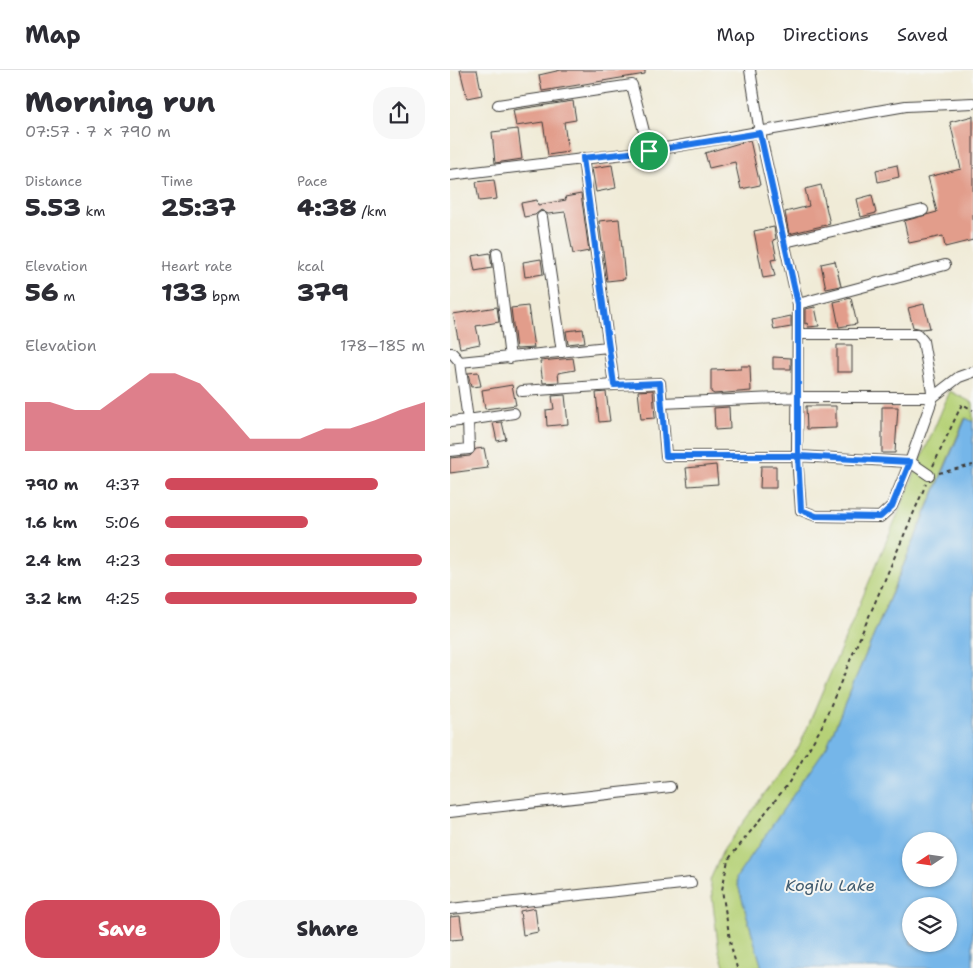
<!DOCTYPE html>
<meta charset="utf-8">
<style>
:root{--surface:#fff;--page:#f7f7f7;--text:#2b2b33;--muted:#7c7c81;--line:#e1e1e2;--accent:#d1495b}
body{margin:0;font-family:"Shantell Sans",sans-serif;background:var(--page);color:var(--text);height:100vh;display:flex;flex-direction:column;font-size:19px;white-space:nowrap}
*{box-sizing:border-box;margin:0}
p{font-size:16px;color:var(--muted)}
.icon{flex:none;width:28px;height:28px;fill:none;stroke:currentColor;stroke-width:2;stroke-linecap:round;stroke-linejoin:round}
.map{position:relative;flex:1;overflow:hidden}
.panel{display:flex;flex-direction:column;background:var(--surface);width:450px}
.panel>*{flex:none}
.needle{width:32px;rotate:257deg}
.fabs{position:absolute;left:452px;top:762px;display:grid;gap:10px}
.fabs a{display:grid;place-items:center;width:55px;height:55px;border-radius:50%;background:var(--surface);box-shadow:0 1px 4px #0004;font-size:25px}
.pin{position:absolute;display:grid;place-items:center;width:42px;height:42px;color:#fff;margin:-21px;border:2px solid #fff;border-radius:50%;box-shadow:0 1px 5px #0007}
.round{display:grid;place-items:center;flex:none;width:52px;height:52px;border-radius:20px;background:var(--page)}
.summary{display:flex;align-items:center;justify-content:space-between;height:85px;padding:0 25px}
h1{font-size:28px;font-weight:800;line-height:38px}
.figures{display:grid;grid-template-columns:repeat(3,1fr);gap:8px;height:85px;padding:5px 25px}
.figures div{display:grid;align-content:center}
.figures b{font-size:25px;font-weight:800}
.figures small{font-size:14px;font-weight:400}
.figures p{font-size:14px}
.chart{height:140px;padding:10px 25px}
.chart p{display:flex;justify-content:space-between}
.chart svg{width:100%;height:90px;margin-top:5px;fill:var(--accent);opacity:.7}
.action{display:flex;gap:10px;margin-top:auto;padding:10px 25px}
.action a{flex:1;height:58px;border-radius:20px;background:var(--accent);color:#fff;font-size:20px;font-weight:800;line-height:58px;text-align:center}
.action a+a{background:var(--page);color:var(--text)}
ul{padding:0 25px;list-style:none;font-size:16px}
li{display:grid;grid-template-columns:80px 60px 1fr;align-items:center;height:38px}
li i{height:12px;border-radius:6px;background:var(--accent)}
header{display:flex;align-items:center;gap:30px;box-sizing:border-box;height:70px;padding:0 25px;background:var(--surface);border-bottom:1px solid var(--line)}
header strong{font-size:24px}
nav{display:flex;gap:28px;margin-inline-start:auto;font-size:18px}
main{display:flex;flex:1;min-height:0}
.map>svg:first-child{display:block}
.green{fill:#b6d177;stroke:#69764a}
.water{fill:#74b6e9;stroke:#486982;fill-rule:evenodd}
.building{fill:#e29d8b}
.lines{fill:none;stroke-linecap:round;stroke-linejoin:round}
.street-casing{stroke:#3c3b38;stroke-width:12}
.path{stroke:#3c3b38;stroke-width:2;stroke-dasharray:4 4;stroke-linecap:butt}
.street{stroke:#fff;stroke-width:10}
.route-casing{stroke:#fff;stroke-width:10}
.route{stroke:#1a73e8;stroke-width:6}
.labels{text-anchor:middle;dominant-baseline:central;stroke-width:4;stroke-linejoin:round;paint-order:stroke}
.water-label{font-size:16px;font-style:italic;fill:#3f5a6e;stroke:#f6f6f2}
</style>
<header>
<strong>Map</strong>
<nav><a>Map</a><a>Directions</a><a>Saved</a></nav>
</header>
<main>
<section class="panel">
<div class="summary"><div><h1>Morning run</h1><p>07:57 · 7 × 790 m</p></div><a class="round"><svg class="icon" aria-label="share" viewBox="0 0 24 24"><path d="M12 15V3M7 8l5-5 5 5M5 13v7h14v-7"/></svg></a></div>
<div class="figures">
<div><p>Distance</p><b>5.53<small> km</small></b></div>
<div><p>Time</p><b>25:37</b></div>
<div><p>Pace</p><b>4:38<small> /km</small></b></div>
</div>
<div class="figures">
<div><p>Elevation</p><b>56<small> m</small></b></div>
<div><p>Heart rate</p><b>133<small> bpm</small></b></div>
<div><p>kcal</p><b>379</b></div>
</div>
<div class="chart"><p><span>Elevation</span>178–185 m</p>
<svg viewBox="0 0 160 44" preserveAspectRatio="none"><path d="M0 44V20L10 20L20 24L30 24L40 15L50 6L60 6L70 11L80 24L90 38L100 38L110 38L120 33L130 33L140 29L150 24L160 20V44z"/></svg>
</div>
<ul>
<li><b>790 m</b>4:37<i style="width:82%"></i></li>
<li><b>1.6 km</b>5:06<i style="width:55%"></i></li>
<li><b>2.4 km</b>4:23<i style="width:99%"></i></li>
<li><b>3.2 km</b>4:25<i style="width:97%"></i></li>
</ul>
<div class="action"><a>Save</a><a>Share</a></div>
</section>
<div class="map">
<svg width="523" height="898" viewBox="0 0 523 898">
<rect width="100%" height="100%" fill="#f6f6f2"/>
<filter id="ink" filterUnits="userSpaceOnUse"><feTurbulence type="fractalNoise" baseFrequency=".02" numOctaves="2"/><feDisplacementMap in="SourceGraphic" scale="10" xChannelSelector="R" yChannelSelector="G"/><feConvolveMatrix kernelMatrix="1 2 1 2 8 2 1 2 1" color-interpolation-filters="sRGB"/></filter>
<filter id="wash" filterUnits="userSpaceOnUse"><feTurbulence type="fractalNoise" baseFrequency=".0096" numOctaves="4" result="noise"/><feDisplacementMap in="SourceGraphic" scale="20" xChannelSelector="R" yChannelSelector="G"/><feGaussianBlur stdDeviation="1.12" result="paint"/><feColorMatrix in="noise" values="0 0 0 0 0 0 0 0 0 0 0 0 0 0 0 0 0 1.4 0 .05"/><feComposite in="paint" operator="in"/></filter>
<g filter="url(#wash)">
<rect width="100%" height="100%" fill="#f0ebd7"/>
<path class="green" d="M500,321L523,333V352L515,348L377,676L286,808L312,898H275L269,882L260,810L274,778L349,677Z"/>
<path class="water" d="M516,348L523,352V898H312L286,808L377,676ZM461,771H499V809H461ZM461,836H499V874H461Z"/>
<g id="blocks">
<path class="building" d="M10,0H27L32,25L17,28Z
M111,0H195V4L92,21L89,5Z
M123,31L126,50L114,52L118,82L98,85L93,52L66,56L63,40Z
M523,46V170L495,177L493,166L459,173L454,151L487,142L478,107L511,99L500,52Z
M68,59L72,89L45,93L42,62Z
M300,70L310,115L291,119L285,92L259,98L255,83Z
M162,95L166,118L146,122L142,98Z
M447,95L449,107L428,112L426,100Z
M44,110L47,129L29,131L26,112Z
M371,115L380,154L339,164L335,142L359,136L355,119Z
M131,124L139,181L123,184L115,142L98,144L91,140L85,145L74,147L71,133L87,130L88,135L116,130L115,127Z
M422,125L426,143L411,147L407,129Z
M169,149L175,209L157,211L149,151Z
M324,157L326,169L323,170L327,189L321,190L325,206L313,208L304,161Z
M40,183L42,198L25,201L22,186Z
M91,189L93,204L75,207L73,192Z
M385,191L391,216L376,219L371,194Z
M401,228L407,254L389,257L384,232Z
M474,234L480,258L472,259L463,257L458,238Z
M78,236L84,278L66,279L61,238Z
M47,237L49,252L26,256L30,274L10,278L3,244Z
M365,237L369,256L358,257L357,253L355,254V239Z
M341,246V257L324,260L322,250Z
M133,259L135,272L118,274L116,261Z
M387,275H402V302H387Z
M323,287L341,288V299H323Z
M123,288L125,300L108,303L109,312L93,313L90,291Z
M291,296H300L301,321L264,324L261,322V300L291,299Z
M28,302L31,316L21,317L18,303Z
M62,315L66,335L35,339L32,320Z
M203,320L205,348L191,349L188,321Z
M156,322L160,351L149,352L146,323Z
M115,325L118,354L97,356L96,340L104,339L102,326Z
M356,336H386V358L357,359Z
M279,337L280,359L265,360L264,338Z
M432,337H448L445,383H432Z
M52,352L56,369L47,371L43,353Z
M34,378L38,398L0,403V388L20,386L26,379Z
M266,395L268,414L238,416L236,398Z
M311,396H326V418H310Z
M85,838L88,862L73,865L70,841Z
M10,846L13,869L0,870V847Z"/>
</g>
</g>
<g filter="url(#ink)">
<use href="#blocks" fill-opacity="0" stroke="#3c3b38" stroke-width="1"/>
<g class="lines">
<defs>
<path id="street" d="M300,0L310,63L348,234L495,195
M48,35L182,15L199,81
M0,105L199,81L456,36L523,33
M92,147L112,282
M335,172L473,140
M47,183L60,288
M348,234L347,386L460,392L479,405
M350,264H467L473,271L483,327
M0,283H2L10,292L18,350L0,352
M10,292L158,277
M164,315L210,313L216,386H347L351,440L366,446L430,447L442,436L460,392L483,327H349L212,333
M72,321L164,315L133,88
M483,327L509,307L523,302
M0,381L19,379L18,350L64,343
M0,742L220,717
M0,839L241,813"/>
</defs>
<use href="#street" class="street-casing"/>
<path class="path" d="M483,396L512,334L523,340
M489,403L523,395
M287,898L281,876L272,820L278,790L338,714L371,658L476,414"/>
<use href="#street" class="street"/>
</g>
</g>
<g class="lines" filter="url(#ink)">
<defs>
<path id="route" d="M199,81L133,88L164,315L210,313L216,386H348L460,392L442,436L430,447L366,446L351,440L348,386V234L310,63L199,81"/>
</defs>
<use href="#route" class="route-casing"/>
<use href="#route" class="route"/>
</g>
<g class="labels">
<g class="water-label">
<text x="380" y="815">Kogilu Lake</text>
</g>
</g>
</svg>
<div class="fabs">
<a><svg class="needle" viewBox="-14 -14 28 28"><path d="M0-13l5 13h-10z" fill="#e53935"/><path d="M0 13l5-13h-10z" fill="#7c7c81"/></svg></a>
<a><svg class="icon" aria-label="layers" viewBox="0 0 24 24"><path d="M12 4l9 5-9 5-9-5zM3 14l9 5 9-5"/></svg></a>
</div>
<div class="pin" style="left:199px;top:81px;background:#1e9e55"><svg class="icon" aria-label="arrive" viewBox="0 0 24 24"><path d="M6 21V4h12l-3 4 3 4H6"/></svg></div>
</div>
</main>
